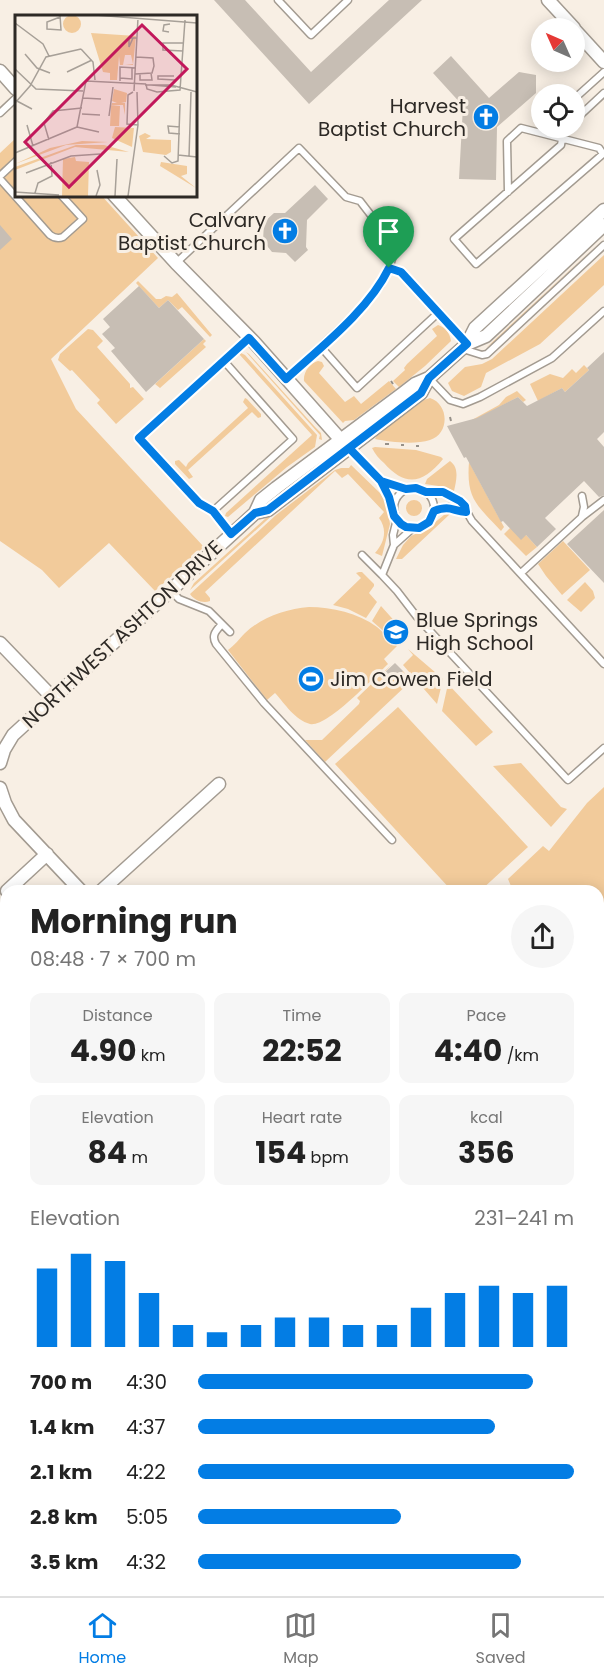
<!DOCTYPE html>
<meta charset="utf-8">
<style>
:root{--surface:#fff;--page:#f6f6f6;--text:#222;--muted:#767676;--line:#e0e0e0;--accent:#037de4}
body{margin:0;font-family:Poppins,sans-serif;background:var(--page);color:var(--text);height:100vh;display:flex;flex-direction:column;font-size:22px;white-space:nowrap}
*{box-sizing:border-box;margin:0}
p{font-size:20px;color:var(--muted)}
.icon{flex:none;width:33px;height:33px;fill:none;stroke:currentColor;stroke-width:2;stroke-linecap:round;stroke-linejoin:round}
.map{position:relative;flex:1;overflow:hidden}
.panel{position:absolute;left:0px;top:885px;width:604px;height:711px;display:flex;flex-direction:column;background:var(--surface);border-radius:18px 18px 0 0;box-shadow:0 3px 15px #0003}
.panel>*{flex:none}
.needle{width:39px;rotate:315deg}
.fabs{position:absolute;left:531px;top:18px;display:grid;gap:12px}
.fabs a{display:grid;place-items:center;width:54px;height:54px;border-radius:50%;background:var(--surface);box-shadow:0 3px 15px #0003;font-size:30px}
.pin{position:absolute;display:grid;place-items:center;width:51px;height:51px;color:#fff;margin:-62px -26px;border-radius:50% 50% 50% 0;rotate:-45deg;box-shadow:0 0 6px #0007}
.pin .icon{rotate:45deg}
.round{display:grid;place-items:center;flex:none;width:63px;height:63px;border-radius:32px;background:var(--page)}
.summary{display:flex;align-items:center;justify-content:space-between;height:102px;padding:0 30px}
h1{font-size:33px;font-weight:700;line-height:45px}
.stats{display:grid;grid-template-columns:repeat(3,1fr);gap:9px;height:102px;padding:6px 30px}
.stats div{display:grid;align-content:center;border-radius:12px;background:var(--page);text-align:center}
.stats b{font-size:30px;font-weight:700}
.stats small{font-size:16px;font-weight:400}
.stats p{font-size:16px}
.chart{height:168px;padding:12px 30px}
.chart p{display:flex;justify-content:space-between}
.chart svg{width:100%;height:108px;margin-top:6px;stroke:var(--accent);stroke-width:6}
ul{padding:0 30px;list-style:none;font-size:20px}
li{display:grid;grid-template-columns:96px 72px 1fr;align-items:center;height:45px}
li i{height:15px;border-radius:8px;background:var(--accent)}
.tab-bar{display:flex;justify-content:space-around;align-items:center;height:84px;border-top:2px solid var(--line);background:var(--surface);font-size:16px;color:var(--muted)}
.tab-bar a{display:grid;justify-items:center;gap:3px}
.tab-bar .on{color:var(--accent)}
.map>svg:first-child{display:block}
.green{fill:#f2cb9b}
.building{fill:#c7beb4}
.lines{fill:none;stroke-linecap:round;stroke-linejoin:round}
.service-casing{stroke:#a39b91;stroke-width:9}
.minor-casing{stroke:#a39b91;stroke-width:15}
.path{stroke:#979189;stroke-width:2;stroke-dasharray:4.5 3;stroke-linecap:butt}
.service{stroke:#fff;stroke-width:6}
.minor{stroke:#fff;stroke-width:12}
.rail-casing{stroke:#847e77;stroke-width:6}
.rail{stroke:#f8efe4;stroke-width:4;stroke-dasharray:11;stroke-linecap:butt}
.route-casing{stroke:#fff;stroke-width:12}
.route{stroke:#037de4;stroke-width:8}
.labels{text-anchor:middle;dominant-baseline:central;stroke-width:6;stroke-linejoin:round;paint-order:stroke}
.poi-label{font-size:20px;fill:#2d2925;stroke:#f8efe4;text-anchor:end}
.street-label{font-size:20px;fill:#2d2925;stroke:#f8efe4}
.inset-road{fill:none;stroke:#a7a098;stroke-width:1.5}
.view{fill:#c2185b;fill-opacity:0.15;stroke:#c2185b;stroke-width:3}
.inset-edge{fill:none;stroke:#2d2925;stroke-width:3}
</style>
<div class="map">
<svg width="604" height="1596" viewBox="0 0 604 1596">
<rect width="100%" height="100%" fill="#f8efe4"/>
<path class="green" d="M16,138V195H101L158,258L51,359L76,409L204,547L155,591L109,543L59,588L42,570L0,541V153Z
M598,244L494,342L486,348Z
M604,255V285L540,344L486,373L481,387L464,396L452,391L448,383L465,367L482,364L492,359Z
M138,281L156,299H161L166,296L172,297L177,293L212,335L210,337L182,307L178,310L168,300L159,308L136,283Z
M438,325C445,327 450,333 451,341L425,366L399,387L393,381L405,370L404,368L407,364L437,336L432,329Z
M88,329L93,330L103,341L97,347L130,384V388L133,387L144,399L116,424L97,403L100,400L72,370L70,371L58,360L60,354Z
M204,339L206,341L203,344L206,347L160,388L155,384Z
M246,352L249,354L315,427L321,433L322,440L319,439L320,435Z
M241,353L245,355L317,435L315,447L287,467L228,517L225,516L226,513L312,435L239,354Z
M318,361L322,362L324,366L319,373L345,402L354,396L361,404L389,381L396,389L354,420L345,421L343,423L304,381C303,372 310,363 318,361Z
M584,365L589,370L565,392L562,388L538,401L530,384L550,374L563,378L572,369L576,373Z
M517,391L526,400L523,402L518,397L471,422L470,421L499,405L506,397Z
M245,398L247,399L261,414V417L258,418L252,412L188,470L193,477L189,479L175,464V461L179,460L186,467L188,463L248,408L243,402Z
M430,398C449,404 450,434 430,440C415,445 389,442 375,439L377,435L424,400Z
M375,447L416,450L441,457L443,459C423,484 405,487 384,463C379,459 375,454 372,448Z
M450,461C460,468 456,481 454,491L445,487L425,484L427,479Z
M469,462L504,527L501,531C477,505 466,499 469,462Z
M351,465L380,493L387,504L390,524L382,556L375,553C384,543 388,530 379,518L384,512L348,474L342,478L335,471L205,592L210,598V601C203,604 194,600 190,594L276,515L335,470L341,468H349Z
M406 508a8 8 0 1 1 16 0a8 8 0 1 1-16 0Z
M276,509L277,511L190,590L194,583Z
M450,514L402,559H396L403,545L411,536L428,528L444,515Z
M510,528L526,535L537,547L526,556L504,534Z
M563,541L590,570L562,595L546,576L538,564Z
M359,572H362L374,584V586L369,593L377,602L366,618L348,609L333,605L361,578L356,573Z
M585,582L593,591L595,598L581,612L567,600Z
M381,606L408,636L401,642L400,641L397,643L372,621Z
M309,607C332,607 358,613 377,627C383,632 391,640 397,646L384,659L388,664C374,677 327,728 310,724C295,720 285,704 275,693L267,700L228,650C235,645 239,639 245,633C262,617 286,609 309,607Z
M408,649L443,679L437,704L403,665L413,655Z
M391,665L384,673L391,681L403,671L411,681L325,762L305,740H322L359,704L360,701L357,698Z
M448,684L493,732L476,746L442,711Z
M398,707L528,847L480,891H452L335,764Z
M521,763L561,807L567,809L551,827L493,766Z
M604,787V968L599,966L598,891H513L508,879L543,846L549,851L587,803Z
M599,1329L604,1334V1596H509L503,1590H598Z"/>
<path class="building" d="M214,0H245L311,72L389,0H422L309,104Z
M451,56L489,98L519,72L536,75V93L497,127L496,180L459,179L463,106L433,73Z
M315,185L328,199L307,220L306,247L308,250L295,262L286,253L272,252L263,241L264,222L274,213H285Z
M0,225L12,239L0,250Z
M139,286L159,308L168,300L204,339L146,392L111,351L115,348L102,334L110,327L103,319Z
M604,352V432L597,439L604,447V495L599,497L584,481L545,518L556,529L537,547L526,535L521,540L503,521L501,522L466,457L464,458L447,426L477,418L518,397L527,406L562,388L565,392L589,370L587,368Z
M604,510V583L567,544Z
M395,663L403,671L392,681L384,673Z"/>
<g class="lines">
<defs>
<path id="service" d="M278,0L311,35L348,0
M574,99L604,72
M0,113L16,98
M574,121L604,93
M557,137L567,128
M0,176L16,161
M0,179L50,235C54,238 58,239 63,237L83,219L61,195
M508,192L507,141L521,128L599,148L603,154L476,264L454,239L561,145L562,139
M176,263L299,148L346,197L360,201L390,240L393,256L390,265L380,286L364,306L287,378
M438,313L467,343
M321,347L357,388L438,313L401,272L389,268
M463,349L482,355L487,354L604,245
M429,378L450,400L463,404L480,397L552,358L604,311
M349,448L381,481L393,506
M381,481L406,489
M394 508a20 20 0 1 1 40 0a20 20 0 1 1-40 0Z
M426,492C440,492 453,493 462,504C466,508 468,515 472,521L604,664
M213,511L293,439L224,361
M434,511L449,507L466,512
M582,516L584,507L582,496
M413,528L394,545L382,575L397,591L417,617L568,780L604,748
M231,534L213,511L199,503L139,438L249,338
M394,545L393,535L397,519
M362,555L382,575
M521,573L582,517L604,500
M170,590L179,599L209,611L230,632
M222,624C216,631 211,635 216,644L264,703L392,840"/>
<path id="minor" d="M548,0L574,28
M574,29L604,62
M0,71L16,89
M114,195L176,263L254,342L340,439
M467,344L486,336L604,225
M255,513L268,510L421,393L429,378L467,344L475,328L604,210
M0,643L52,697
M0,763L4,750L13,735L255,513L261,500L276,488L402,394L415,384L429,378
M0,788L5,803L14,820L81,891
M7,891L47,854
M101,891L219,784
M0,1121L6,1113
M0,1326L6,1335
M0,1526L6,1529
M390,1590L395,1596
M67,1596L70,1590
M294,1596L297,1590"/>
</defs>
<use href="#service" class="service-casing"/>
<use href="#minor" class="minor-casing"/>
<path class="path" d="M391,381L393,384
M450,417L451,421
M385,444H389
M401,445H404
M416,446H419"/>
<use href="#service" class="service"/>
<use href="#minor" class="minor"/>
<defs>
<path id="rail" d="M598,1041L604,1038
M190,1596L193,1590"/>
</defs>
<use href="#rail" class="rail-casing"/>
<use href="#rail" class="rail"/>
</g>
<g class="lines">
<defs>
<path id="route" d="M389,268C368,311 321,347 286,379L249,338L139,438L199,503L213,511L231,534L255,513L268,510L349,448L381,481L406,489L416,488L426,492H443L460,501L465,506L466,512C452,511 451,505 434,511L429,522L419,528L406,527L401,524L394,516L389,497L381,481L349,448L421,393L429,378L467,344L401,272L389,268"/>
</defs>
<use href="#route" class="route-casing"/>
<use href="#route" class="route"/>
</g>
<defs>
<symbol id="church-disc" viewBox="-11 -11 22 22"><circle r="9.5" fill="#037de4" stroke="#f8efe4"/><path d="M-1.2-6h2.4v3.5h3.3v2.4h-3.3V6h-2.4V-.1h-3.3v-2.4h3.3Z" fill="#fff"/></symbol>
<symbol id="school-disc" viewBox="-11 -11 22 22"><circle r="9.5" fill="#037de4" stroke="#f8efe4"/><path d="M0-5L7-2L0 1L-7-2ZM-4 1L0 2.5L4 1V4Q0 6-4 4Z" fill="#fff"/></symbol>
<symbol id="stadium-disc" viewBox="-11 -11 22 22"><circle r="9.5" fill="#037de4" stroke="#f8efe4"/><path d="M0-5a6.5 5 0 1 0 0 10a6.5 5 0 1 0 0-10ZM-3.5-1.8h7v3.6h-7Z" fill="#fff"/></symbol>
</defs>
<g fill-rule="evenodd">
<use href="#church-disc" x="471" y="102" width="30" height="30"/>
<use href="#church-disc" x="270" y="216" width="30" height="30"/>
<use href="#school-disc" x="381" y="617" width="30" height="30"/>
<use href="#stadium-disc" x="296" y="664" width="30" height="30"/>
</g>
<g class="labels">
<g class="poi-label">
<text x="466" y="106">Harvest<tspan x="466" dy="23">Baptist Church</tspan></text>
<text x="266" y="220">Calvary<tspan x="266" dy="23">Baptist Church</tspan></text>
<text x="416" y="620" text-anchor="start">Blue Springs<tspan x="416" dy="23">High School</tspan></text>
<text x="330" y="679" text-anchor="start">Jim Cowen Field</text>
</g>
<g class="street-label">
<text transform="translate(122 634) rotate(-43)">NORTHWEST ASHTON DRIVE</text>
</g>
</g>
<g transform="translate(15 15)">
<rect width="182" height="182" fill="#f8efe4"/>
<path d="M48 9a9 9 0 1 1 18 0a9 9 0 1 1-18 0ZM76,18L121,21L118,50H110L118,49L116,40H110L108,50H105L104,41L102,65H95V58L88,57ZM99,74L112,78L111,87L106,88H110V100L108,90H96L105,91L104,111H95L96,91L97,88H102L97,86ZM100,112L119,113L117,132L97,123ZM130,118L136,121L131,124L156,125V137L151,140L128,137L124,121ZM67,126L93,127L51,130L0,149L35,133ZM61,130H89L114,137L60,132L0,155V152ZM60,142L61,146L74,147L73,181H47L48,144ZM146,147L172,151V159L166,161L181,173L145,151Z" fill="#f2cb9b"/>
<path class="inset-road" d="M45,0L46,15L32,14V7L45,2M80,0L182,8M0,8L28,29L34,41M154,17L148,16L149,10L155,9M118,23L114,32V23H122M66,34L78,47L80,65M168,36L148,35V28H169M10,39L22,53L35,58M0,54L21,74L68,76M52,57L77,45M120,59L137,58L139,51L138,43L121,42M125,59V65H137L136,58M159,61H143V64L160,65M105,63L117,64V53M105,66V52L121,53M131,69L132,74L142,77L165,75L170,5M130,70H156L182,77M136,70L161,72M119,76L123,3M118,77L113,80L112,109L123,110M68,83L86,84M0,85L17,94M0,88L15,71L31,42L66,34M67,99L85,100M94,101L98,72M12,110L18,131M62,112L71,66L131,69M62,112L84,117M165,119L154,118L153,111L165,112M34,125L29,108L38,96L67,93M0,138L62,112M163,140L182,142M149,141L157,148L163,146L165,89M174,142L176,77M11,158L56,141L85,139M0,177L44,180M20,178L23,168L37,161L36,147M81,181L85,170L82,155M100,181L102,144M113,181L123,110L122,77"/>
<path class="view" d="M127,10L172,54L54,172L10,127Z"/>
<rect width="182" height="182" class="inset-edge"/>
</g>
</svg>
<div class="fabs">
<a><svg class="needle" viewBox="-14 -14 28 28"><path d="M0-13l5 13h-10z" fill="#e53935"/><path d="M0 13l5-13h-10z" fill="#767676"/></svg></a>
<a><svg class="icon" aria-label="locate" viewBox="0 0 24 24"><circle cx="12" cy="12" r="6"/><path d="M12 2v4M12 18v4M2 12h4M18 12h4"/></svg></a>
</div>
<div class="pin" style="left:389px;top:268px;background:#1e9e55"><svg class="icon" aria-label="arrive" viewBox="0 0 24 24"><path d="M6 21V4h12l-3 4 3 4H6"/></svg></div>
<section class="panel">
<div class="summary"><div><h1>Morning run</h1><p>08:48 · 7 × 700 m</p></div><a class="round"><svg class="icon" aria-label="share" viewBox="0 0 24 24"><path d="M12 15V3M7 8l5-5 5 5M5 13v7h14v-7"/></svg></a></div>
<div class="stats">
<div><p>Distance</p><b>4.90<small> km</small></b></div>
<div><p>Time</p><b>22:52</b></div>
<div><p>Pace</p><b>4:40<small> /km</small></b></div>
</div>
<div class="stats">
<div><p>Elevation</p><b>84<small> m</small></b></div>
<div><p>Heart rate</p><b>154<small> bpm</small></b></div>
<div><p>kcal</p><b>356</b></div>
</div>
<div class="chart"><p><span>Elevation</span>231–241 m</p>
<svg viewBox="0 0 160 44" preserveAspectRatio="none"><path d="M5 44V12M15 44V6M25 44V9M35 44V22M45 44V35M55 44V38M65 44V35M75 44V32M85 44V32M95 44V35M105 44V35M115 44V28M125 44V22M135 44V19M145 44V22M155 44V19"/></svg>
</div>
<ul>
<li><b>700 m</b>4:30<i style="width:89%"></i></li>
<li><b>1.4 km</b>4:37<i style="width:79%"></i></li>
<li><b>2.1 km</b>4:22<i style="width:100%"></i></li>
<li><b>2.8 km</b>5:05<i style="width:54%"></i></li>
<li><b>3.5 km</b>4:32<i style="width:86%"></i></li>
</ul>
</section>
</div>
<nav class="tab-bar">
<a class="on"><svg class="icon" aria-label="home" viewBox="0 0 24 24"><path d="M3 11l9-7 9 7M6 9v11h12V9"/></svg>Home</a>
<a><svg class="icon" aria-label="map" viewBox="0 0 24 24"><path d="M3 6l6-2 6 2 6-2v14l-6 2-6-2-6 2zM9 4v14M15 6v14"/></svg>Map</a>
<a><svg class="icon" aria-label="saved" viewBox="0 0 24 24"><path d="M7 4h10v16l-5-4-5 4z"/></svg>Saved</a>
</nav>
